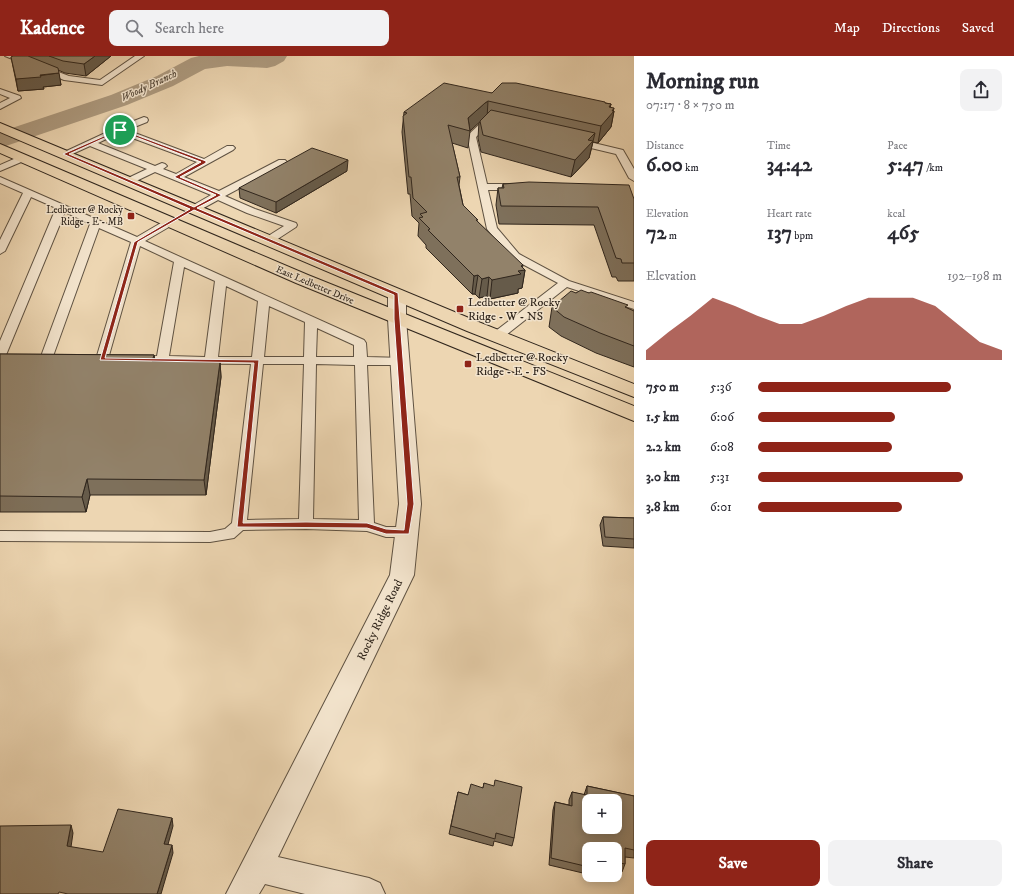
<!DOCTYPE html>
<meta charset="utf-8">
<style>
:root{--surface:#fff;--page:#f2f2f3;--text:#2b2b33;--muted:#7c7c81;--accent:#8f2418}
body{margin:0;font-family:"IM FELL DW Pica",serif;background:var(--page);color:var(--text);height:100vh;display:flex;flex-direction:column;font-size:15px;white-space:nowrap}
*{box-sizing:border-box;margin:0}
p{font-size:13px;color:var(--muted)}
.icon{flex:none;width:22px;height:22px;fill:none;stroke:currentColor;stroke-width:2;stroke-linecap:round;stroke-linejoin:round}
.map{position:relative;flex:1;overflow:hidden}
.drawer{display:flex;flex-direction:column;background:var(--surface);width:380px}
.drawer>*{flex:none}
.controls{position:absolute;left:582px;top:738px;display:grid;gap:8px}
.controls a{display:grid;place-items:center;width:40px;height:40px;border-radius:8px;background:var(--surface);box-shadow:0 2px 10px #0003;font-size:20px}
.pin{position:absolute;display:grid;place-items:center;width:34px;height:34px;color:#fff;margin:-17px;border:2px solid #fff;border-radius:50%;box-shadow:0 1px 4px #0007}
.round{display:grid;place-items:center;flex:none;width:42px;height:42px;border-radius:8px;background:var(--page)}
.summary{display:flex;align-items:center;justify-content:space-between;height:68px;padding:0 12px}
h1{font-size:22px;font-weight:800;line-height:30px}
.figures{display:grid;grid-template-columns:repeat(3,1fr);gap:6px;height:68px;padding:4px 12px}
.figures div{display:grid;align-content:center}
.figures b{font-size:20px;font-weight:800}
.figures small{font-size:11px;font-weight:400}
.figures p{font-size:11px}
.chart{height:112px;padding:8px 12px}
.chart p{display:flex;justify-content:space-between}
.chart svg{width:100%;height:72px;margin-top:4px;fill:var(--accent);opacity:.7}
.action{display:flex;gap:8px;margin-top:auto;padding:8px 12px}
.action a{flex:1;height:46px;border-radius:8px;background:var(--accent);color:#fff;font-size:16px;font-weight:800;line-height:46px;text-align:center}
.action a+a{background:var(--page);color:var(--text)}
ul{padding:0 12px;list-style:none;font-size:13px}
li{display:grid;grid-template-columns:64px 48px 1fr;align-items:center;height:30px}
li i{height:10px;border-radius:5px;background:var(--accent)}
header{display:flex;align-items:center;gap:24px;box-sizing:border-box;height:56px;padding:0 20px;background:var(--accent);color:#fff}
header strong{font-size:19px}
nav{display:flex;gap:22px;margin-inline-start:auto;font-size:14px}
.search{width:280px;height:36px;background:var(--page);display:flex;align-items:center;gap:10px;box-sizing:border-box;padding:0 14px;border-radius:8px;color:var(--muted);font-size:15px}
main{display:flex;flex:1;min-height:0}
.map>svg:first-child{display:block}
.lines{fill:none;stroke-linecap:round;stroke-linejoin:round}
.river{fill:#ad9a7f;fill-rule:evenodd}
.lane-casing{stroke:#5f5242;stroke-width:2}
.street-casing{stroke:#5f5242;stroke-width:2}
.primary-casing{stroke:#30261d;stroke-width:2}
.lane{fill:#f3e4cd;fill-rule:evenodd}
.street{fill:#f3e4cd;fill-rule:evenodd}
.primary{fill:#edd6b2;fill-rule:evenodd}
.wall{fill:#7e705b;stroke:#30261d}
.shaded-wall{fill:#665b4a;stroke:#30261d}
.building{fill:#92826a;stroke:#30261d;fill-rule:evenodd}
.route{fill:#8f2418;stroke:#fff;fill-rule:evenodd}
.poi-dot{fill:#8f2418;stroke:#f3e4cd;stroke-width:1.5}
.labels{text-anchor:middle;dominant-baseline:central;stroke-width:3;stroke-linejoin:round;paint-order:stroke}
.far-poi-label{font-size:10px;fill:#30261d;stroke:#f3e4cd;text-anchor:end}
.far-street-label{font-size:10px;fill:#30261d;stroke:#f3e4cd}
.far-water-label{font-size:11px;font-style:italic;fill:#56493a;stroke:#f3e4cd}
.poi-label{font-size:12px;fill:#30261d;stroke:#f3e4cd;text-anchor:start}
.street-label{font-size:12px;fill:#30261d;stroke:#f3e4cd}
</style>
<header>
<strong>Kadence</strong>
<div class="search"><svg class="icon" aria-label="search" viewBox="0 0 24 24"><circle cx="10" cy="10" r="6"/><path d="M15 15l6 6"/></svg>Search here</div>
<nav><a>Map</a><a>Directions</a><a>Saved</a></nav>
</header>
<main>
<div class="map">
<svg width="634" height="838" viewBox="0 0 634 838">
<rect width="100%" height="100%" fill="#edd6b2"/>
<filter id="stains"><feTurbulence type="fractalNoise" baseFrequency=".005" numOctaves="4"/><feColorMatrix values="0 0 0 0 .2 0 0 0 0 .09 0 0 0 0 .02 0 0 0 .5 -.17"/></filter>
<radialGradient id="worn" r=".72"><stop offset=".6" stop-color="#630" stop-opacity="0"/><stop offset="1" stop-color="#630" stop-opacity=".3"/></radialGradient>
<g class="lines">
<path class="river" d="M199,0H287L284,5L275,10L267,12L227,10L205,13L173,30L127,49L0,92V76L111,39L157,20L191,2Z"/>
<defs>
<path id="lane" d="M5,0H16L69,20L100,24L135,0H144L102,29L64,24Z
M0,33L20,40L21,42L0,53V47L10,42L0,38Z
M144,61L147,62L148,64L147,66L127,74L204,103L227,90H233L235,92L233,94L184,121L219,135L279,104H285L287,106L285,108L225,140L255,153L296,167L297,169L296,171L273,186H265L264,184L265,182L284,170L247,157L218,144L198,155H190L189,153L190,151L211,139L155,116L132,127H126L124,125L126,123L147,113L90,90L68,100H62L60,98L116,72ZM119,77L197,106L176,118L163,113L167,110L165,108L162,107L155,110L98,87Z
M487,63L497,66L498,68L494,71L489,69L476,81L487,128H521L526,131L521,134H488L497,172L519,198L569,225L634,246V253L567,231L501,283H493L491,280L493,277L558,227L511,202L487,173L467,80L484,64Z
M573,82L623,94L634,113V125L629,122L616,98L570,87L569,85Z
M23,99L28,102L26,104L0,115V109Z
M0,121L137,181L166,164H174L175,166L174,168L145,185L364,284L366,287L367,301L404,302L406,305L404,308L400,309H367L374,467L386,471H407L412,472L414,476L412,480L407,481H386L367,475L306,473L243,474L234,482L210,486L0,485V475L210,476L225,473L232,467L251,308L132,307L130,304L132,301L157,300L174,206L140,190L108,303L106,306H98L96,303L131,186L99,172L52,303L50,306H42L40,303L90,168L65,156L6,299L4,302L0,303V285L56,152L31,141L5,195L0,198V184L23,137L0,127ZM184,211L215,225L205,301L169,300ZM226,230L258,245L252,301H218ZM269,250L305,266L304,301H264ZM317,272L354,289V301H316ZM263,308H304L299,463L247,464ZM316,308L355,309L359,464L313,463Z"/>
<path id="street" d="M397,234L403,235L406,239V263L421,448L414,519L278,801L369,822L380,827L385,838H305L265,828L259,838H226L390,519L399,448L388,263V239L391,235Z"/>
<path id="primary" d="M0,67L481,267L634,328V341L467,275L0,76Z
M0,88L308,219L634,350V365L296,227L0,97Z"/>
</defs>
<use href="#lane" class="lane-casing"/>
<use href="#street" class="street-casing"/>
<use href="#primary" class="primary-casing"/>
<use href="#lane" class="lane"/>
<use href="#street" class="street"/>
<use href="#primary" class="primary"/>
</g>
<path class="wall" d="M13,0H111L86,20L65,17L58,14L61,29L43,31L44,33L18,35L11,1Z
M492,37L605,47L611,48L610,51L614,55L611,71L598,87L593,86L589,102L571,121L481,96L478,82L479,66L470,75L468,92L452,87L460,121L459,129L463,149L478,166L525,214L522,232L518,233V237L490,243L487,240L479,242L475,238H472L426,192V189L418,180L419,167L412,160L410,138H408L402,76L404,56Z
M347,115L276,157L240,142L239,132Z
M503,128L634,143V225H618L616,221H612L594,169L499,168L496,149L498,132H502Z
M576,237H589L634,255V311L596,297L561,280L549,271L552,251Z
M0,298L154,299L155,305L220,306L221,321L206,439H90L86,456H0Z
M603,461L634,462V492L603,490L600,469Z
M484,727L514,782L512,790L494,785L493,790L449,778L458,736L468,739L483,732Z
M587,730L634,740V802L625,801V808L622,816L615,814V793H589V813L587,818L549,809L553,754L555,746L569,749V744L572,736L584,739Z"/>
<path class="shaded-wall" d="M95,0H111L86,20L84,8Z
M59,17L61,29L43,31L44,33L18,35L16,23Z
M488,45L487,62L483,63L470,75L468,62L485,47Z
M611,48L608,62L612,55L614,52L613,56L614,55L611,71L598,87L601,70L609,51Z
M595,77L589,102L571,121L575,104L588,84Z
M348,104L347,115L276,157V146Z
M523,209L522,214H525L522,232L518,233V237L490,243L492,224L518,215L521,210Z
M478,219L475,238H472L474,220Z
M489,221L487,240L479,242L482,223Z
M154,299L156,313L152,305Z
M220,306L221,321L206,439L204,424Z
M87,423L90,439L86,456L82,441Z
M172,762L173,770L166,796L164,788Z
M71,769L73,777L70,798L67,790Z
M172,789L173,797L161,838H157Z"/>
<path class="building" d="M13,0H28L58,12L59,17L40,19L41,21L16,23L11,1Z
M49,0H95L84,8L63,5Z
M444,27L492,37L502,27H516L605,46V47L611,48L609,51L614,52L612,55H614L601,70L488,45L485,47L468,62L470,75L448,69L460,121H457L463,149L478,164H476L523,209L521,210L525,214L518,215L521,218L492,224L489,221L482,223L478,219L474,220L428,174L430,173L419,162L423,161L420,158L427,156L413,142L411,121H409L403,60L407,57L404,56Z
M491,54L595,77L588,84L593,85L575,104L483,79L480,65Z
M312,92L348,104L276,146L239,132Z
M529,126L629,129L634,143V207H622L621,203L616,202L598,151L501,150L498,132H504L503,128Z
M581,234L589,237L591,236L628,249L625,251L634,255V290L600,277L564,261L552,251L571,235L576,237Z
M0,298L154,299L152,305L220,306L204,424L87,423L82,441L0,440Z
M603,461L634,462V483L605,481Z
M495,724L522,731L514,782L496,777L495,783L451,770L458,736L468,739L471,728L483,732L484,727L494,730Z
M587,730L634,740V794L625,792V808L615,806V793H589V811L551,802L555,746L572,750V736L587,739ZM589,745H615V771H589Z
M118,753L172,762L164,788L172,789L157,838H68L59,836L58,838H0V770L71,769L67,790L103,796Z"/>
<path class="route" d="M120,73L206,105V107L180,121L222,139L197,152L398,237L414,448L409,478H386L367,472L237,471L254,307L100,304L134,186L190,153L63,98ZM120,75L201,106L174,121L216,139L194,151L69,98ZM194,154L394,239V263L407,448L404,474L386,473L367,467L306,466L243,467L259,304L105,302L138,186Z"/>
<g class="poi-dot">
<rect x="127" y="156" width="8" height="8" rx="2"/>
<rect x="456" y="249" width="8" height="8" rx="2"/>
<rect x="464" y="304" width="8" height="8" rx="2"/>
</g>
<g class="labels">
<g class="far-poi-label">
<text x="123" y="154">Ledbetter @ Rocky<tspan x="123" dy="12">Ridge - E - MB</tspan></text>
</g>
<g class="far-street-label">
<text transform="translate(315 229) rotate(23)">East Ledbetter Drive</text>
</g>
<g class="far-water-label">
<text transform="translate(149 30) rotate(-25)">Woody Branch</text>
</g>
<g class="poi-label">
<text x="468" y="246">Ledbetter @ Rocky<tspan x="468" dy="14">Ridge - W - NS</tspan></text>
<text x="476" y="301">Ledbetter @ Rocky<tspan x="476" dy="14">Ridge - E - FS</tspan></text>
</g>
<g class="street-label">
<text transform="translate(380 564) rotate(-64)">Rocky Ridge Road</text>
</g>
</g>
<rect width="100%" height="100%" filter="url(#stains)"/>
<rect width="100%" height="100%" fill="url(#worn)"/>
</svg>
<div class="controls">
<a>+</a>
<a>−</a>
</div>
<div class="pin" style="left:120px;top:74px;background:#1e9e55"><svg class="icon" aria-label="arrive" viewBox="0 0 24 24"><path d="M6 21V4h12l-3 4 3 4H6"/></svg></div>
</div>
<section class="drawer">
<div class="summary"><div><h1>Morning run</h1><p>07:17 · 8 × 750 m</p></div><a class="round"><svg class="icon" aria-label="share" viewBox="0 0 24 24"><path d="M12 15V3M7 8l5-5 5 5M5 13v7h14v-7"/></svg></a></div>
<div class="figures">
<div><p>Distance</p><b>6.00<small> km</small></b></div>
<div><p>Time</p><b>34:42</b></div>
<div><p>Pace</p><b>5:47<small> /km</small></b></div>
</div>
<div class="figures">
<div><p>Elevation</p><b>72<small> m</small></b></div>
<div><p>Heart rate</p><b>137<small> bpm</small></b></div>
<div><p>kcal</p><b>465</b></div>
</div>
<div class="chart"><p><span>Elevation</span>192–198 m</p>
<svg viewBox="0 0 160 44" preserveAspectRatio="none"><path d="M0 44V38L10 27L20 17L30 6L40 11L50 17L60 22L70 22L80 17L90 11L100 6L110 6L120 6L130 11L140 22L150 33L160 38V44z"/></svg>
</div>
<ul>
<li><b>750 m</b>5:36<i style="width:79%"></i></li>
<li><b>1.5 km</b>6:06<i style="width:56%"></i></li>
<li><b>2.2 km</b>6:08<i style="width:55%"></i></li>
<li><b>3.0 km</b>5:31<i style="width:84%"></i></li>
<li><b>3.8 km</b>6:01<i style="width:59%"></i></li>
</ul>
<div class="action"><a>Save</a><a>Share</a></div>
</section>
</main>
